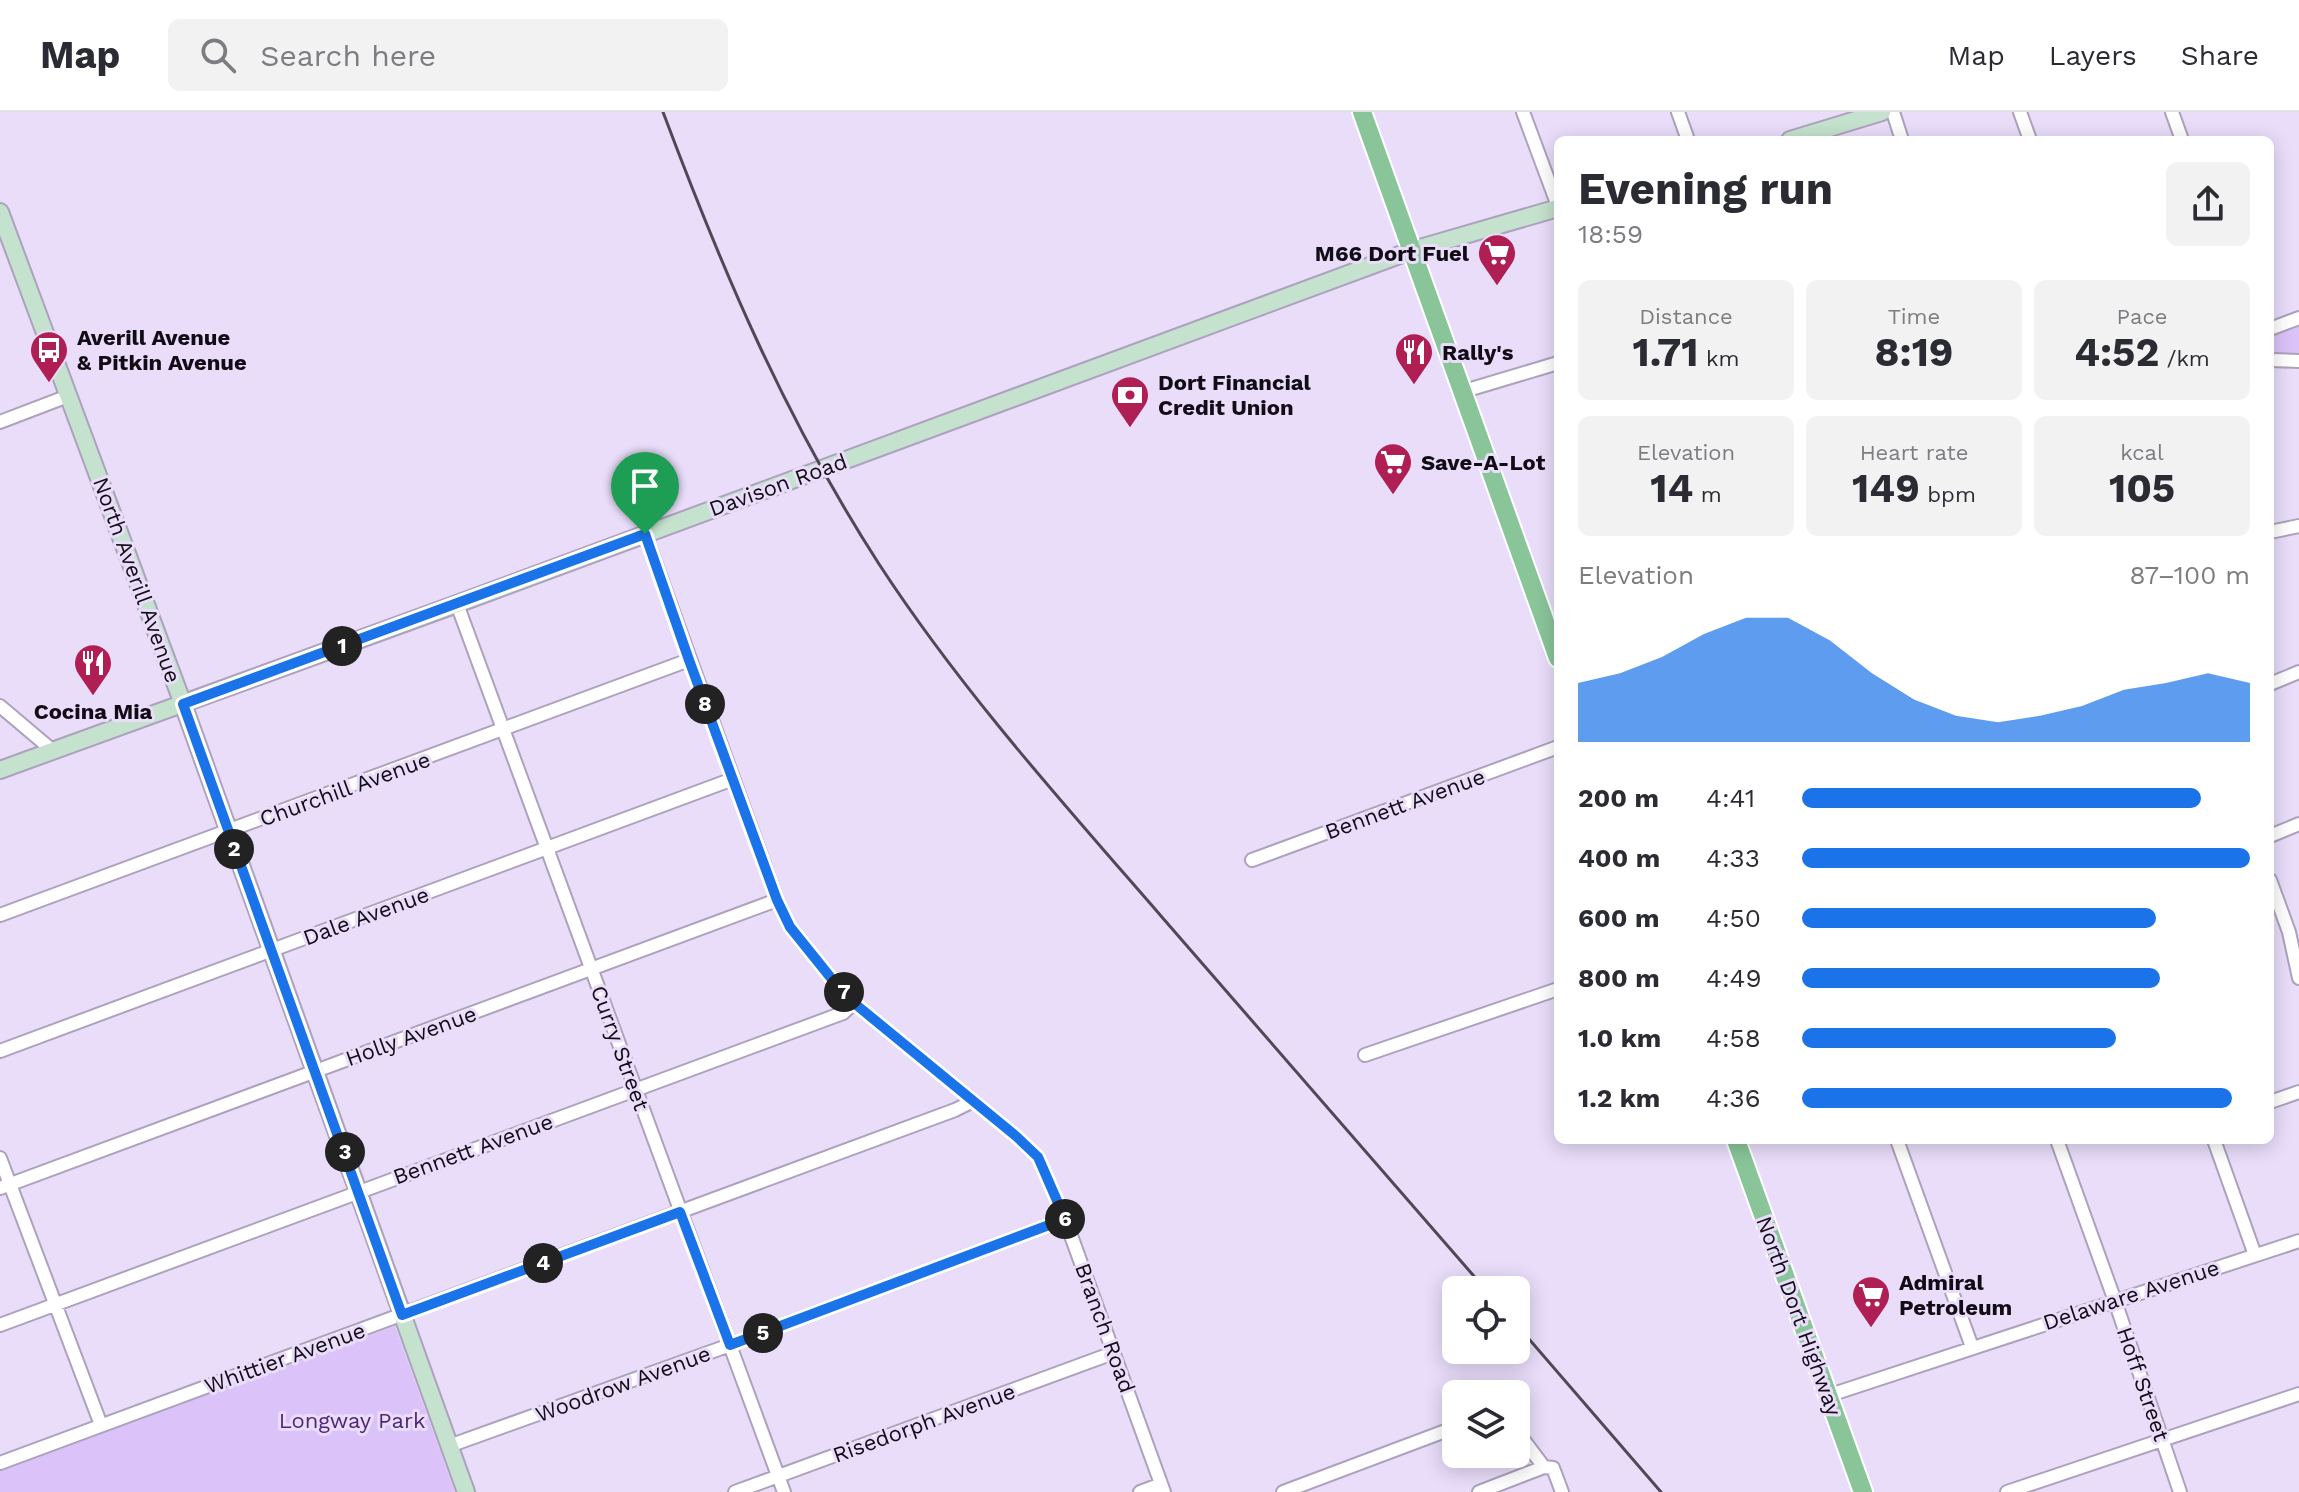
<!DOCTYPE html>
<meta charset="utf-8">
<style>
:root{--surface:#fff;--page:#f2f2f3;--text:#2b2b33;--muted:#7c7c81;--line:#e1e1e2;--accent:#1a73e8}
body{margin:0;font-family:"Work Sans",sans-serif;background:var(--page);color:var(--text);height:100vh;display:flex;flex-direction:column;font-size:30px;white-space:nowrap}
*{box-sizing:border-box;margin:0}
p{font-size:26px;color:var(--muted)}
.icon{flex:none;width:44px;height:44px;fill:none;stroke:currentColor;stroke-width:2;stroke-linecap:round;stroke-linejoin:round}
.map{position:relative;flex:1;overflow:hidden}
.side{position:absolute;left:1554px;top:24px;width:720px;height:1008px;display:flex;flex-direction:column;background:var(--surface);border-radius:12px;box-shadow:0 4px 20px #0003}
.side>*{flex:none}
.buttons{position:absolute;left:1442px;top:1164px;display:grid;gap:16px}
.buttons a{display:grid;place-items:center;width:88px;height:88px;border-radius:12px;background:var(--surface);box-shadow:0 4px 20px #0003;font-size:40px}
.pin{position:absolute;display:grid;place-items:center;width:68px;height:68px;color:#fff;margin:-82px -34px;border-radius:50% 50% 50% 0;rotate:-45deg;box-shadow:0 0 8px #0007}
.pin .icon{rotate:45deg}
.km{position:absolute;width:40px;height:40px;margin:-20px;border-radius:50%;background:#222;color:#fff;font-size:22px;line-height:40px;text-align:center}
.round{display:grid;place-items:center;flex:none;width:84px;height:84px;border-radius:12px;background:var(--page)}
.summary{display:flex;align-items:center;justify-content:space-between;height:136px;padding:0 24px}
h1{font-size:44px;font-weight:700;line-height:60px}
.stats{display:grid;grid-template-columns:repeat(3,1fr);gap:12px;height:136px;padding:8px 24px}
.stats div{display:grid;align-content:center;border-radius:12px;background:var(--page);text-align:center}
.stats b{font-size:40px;font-weight:700}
.stats small{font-size:22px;font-weight:400}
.stats p{font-size:22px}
.chart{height:224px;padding:16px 24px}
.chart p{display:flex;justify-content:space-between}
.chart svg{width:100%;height:144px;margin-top:8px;fill:var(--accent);opacity:.7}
ul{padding:0 24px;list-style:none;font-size:26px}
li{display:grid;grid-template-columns:128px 96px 1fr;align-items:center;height:60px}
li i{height:20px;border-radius:10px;background:var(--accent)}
header{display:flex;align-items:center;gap:48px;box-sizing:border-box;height:112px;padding:0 40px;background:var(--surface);border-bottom:2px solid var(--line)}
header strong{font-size:38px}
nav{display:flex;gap:44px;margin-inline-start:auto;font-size:28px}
.search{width:560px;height:72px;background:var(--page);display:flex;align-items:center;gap:20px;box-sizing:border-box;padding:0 28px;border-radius:12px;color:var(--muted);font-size:30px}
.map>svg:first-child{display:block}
.green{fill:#dbc3fa}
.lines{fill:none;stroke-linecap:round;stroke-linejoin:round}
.street-casing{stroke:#ada2bd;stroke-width:16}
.secondary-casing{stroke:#ada2bd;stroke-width:20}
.primary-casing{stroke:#fff;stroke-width:22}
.street{stroke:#fff;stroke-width:12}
.secondary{stroke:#c4e2cd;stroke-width:16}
.primary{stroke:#8ac59a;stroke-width:18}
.rail{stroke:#4f4857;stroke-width:3}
.route-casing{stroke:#fff;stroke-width:16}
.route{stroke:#1a73e8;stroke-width:10}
.labels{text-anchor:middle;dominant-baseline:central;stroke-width:6;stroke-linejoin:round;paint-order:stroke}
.poi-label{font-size:22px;font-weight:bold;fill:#110c16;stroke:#e9ddfa;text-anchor:start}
.street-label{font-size:22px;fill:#110c16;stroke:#e9ddfa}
.park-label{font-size:22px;fill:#512679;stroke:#e9ddfa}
</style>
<header>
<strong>Map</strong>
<div class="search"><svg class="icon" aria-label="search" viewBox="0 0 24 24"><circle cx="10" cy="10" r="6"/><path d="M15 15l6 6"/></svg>Search here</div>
<nav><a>Map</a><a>Layers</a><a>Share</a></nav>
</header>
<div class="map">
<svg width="2299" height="1380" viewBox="0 0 2299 1380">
<rect width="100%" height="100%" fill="#e9ddfa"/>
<path class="green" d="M2299,210V244L2270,241V221Z
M395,1214L455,1380H0V1359Z"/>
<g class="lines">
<defs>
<path id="street" d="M1523,0L1558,94
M1678,0L1688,28
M1893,0L1902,28
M2020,0L2030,28
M2172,0L2182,28
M2270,217L2299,206
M2270,248L2299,249
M1461,280L1558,251
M0,310L68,284
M2270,420L2299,414
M645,422L777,788L790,815L831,866L854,891L1017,1025L1038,1045L1065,1107L1164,1380
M457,492L784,1380
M2270,572L2299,560
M0,594L52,638
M2270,724L2299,712
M1252,748L1558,635
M2270,768L2289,820L2299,866
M0,803L689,548
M0,939L733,667
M1365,943L1558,877
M2270,990L2299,980
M1897,1028L1972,1235
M2057,1028L2115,1189L2180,1380
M2214,1028L2255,1143
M0,1046L101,1313
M0,1076L777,788
M0,1213L843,901L854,891
M1827,1284L2299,1129
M1516,1318L1544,1355
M449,1334L730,1233L1065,1107
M0,1351L955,998L973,989
M735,1380L1113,1241
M1140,1380L1161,1372
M1283,1380L1456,1315
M1479,1380L1544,1355L1553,1356L1562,1380
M2007,1380L2299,1282"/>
<path id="secondary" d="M1790,28L1882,0
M0,100L183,592L466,1380
M0,658L457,492L1413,138L1558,96"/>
<path id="primary" d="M1362,0L1558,546
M1736,1028L1863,1380"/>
</defs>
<use href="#street" class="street-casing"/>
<use href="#secondary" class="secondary-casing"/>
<use href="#primary" class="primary-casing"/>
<use href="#street" class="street"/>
<use href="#secondary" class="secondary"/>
<use href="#primary" class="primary"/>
<path class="rail" d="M663,0C723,160 786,308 879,452C961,578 1063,691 1161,804C1270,928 1378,1053 1486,1178
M1516,1212L1661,1380"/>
</g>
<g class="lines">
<defs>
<path id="route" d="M645,422L689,548L777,788L790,815L831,866L854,891L1017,1025L1038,1045L1065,1107L730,1233L680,1100L402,1203L183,592Z"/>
</defs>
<use href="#route" class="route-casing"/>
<use href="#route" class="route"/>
</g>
<defs>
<symbol id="supermarket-pin" viewBox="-11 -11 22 30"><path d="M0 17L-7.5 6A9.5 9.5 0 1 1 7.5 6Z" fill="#af1f53" stroke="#e9ddfa"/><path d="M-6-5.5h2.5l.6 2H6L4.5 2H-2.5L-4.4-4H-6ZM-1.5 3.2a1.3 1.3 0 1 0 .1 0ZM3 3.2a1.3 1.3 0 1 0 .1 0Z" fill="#fff"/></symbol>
<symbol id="bus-pin" viewBox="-11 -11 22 30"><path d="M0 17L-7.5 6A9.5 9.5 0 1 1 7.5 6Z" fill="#af1f53" stroke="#e9ddfa"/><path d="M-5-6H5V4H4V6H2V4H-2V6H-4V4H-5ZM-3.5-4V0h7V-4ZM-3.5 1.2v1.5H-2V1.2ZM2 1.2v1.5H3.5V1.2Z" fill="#fff"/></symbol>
<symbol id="restaurant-pin" viewBox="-11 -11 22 30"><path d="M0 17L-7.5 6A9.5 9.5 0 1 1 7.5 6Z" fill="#af1f53" stroke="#e9ddfa"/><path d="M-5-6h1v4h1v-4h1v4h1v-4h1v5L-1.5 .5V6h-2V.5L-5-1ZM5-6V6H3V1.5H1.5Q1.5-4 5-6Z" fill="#fff"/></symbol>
<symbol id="bank-pin" viewBox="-11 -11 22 30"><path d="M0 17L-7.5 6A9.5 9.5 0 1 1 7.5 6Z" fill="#af1f53" stroke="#e9ddfa"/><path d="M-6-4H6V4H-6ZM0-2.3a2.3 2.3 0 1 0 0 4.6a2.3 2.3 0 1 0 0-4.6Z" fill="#fff"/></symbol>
</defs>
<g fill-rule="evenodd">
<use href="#supermarket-pin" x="1475" y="119" width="44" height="60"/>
<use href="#bus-pin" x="27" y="216" width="44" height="60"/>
<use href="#restaurant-pin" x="1392" y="218" width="44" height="60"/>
<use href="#bank-pin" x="1108" y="261" width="44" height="60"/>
<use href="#supermarket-pin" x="1371" y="328" width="44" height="60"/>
<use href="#restaurant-pin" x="71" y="529" width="44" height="60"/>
<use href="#supermarket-pin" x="1849" y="1161" width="44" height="60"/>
</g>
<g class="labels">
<g class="poi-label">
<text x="1469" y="141" text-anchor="end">M66 Dort Fuel</text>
<text x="77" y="225">Averill Avenue<tspan x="77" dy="25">&amp; Pitkin Avenue</tspan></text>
<text x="1442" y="240">Rally's</text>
<text x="1158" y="270">Dort Financial<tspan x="1158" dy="25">Credit Union</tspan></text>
<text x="1421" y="350">Save-A-Lot</text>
<text x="93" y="599" text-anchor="middle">Cocina Mia</text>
<text x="1899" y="1170">Admiral<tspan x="1899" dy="25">Petroleum</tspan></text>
</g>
<g class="street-label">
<text transform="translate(778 373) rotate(-20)">Davison Road</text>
<text transform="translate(137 468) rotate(70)">North Averill Avenue</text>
<text transform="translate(345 677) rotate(-20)">Churchill Avenue</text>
<text transform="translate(1405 692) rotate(-20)">Bennett Avenue</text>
<text transform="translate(366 804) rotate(-20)">Dale Avenue</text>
<text transform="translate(411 924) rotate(-20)">Holly Avenue</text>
<text transform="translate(620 936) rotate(70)">Curry Street</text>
<text transform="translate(473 1037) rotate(-20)">Bennett Avenue</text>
<text transform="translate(2131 1183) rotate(-18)">Delaware Avenue</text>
<text transform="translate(1799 1204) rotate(70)">North Dort Highway</text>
<text transform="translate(1105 1216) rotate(70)">Branch Road</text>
<text transform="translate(285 1246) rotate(-20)">Whittier Avenue</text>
<text transform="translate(623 1272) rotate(-20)">Woodrow Avenue</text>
<text transform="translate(2143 1272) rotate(71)">Hoff Street</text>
<text transform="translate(924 1311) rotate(-20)">Risedorph Avenue</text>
</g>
<g class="park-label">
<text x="352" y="1308">Longway Park</text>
</g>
</g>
</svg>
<div class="buttons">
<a><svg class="icon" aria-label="locate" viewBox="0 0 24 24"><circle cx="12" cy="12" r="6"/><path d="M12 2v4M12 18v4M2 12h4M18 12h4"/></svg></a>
<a><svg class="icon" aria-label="layers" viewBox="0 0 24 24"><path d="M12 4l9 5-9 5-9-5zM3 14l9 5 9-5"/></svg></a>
</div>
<div class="pin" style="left:645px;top:422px;background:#1e9e55"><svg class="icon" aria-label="arrive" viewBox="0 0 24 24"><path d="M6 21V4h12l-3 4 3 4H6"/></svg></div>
<b class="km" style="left:342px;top:534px">1</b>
<b class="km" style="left:234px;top:737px">2</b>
<b class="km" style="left:345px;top:1040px">3</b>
<b class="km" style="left:543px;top:1151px">4</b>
<b class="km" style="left:763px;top:1221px">5</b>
<b class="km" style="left:1065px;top:1107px">6</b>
<b class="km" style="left:844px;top:880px">7</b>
<b class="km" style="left:705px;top:592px">8</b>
<section class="side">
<div class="summary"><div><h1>Evening run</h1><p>18:59</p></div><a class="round"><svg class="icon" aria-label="share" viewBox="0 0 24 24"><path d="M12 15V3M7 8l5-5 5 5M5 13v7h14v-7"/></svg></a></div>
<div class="stats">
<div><p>Distance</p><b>1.71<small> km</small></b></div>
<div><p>Time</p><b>8:19</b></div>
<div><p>Pace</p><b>4:52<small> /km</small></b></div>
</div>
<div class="stats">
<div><p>Elevation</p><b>14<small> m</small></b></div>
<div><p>Heart rate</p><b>149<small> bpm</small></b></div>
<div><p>kcal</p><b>105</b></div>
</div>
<div class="chart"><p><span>Elevation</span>87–100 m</p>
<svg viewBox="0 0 160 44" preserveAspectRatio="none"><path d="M0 44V26L10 23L20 18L30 11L40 6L50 6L60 13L70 23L80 31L90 36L100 38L110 36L120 33L130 28L140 26L150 23L160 26V44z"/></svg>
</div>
<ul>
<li><b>200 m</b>4:41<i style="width:89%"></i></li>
<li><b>400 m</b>4:33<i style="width:100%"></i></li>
<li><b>600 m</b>4:50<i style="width:79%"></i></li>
<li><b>800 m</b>4:49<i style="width:80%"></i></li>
<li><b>1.0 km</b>4:58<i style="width:70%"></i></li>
<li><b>1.2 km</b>4:36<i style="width:96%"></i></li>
</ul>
</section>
</div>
